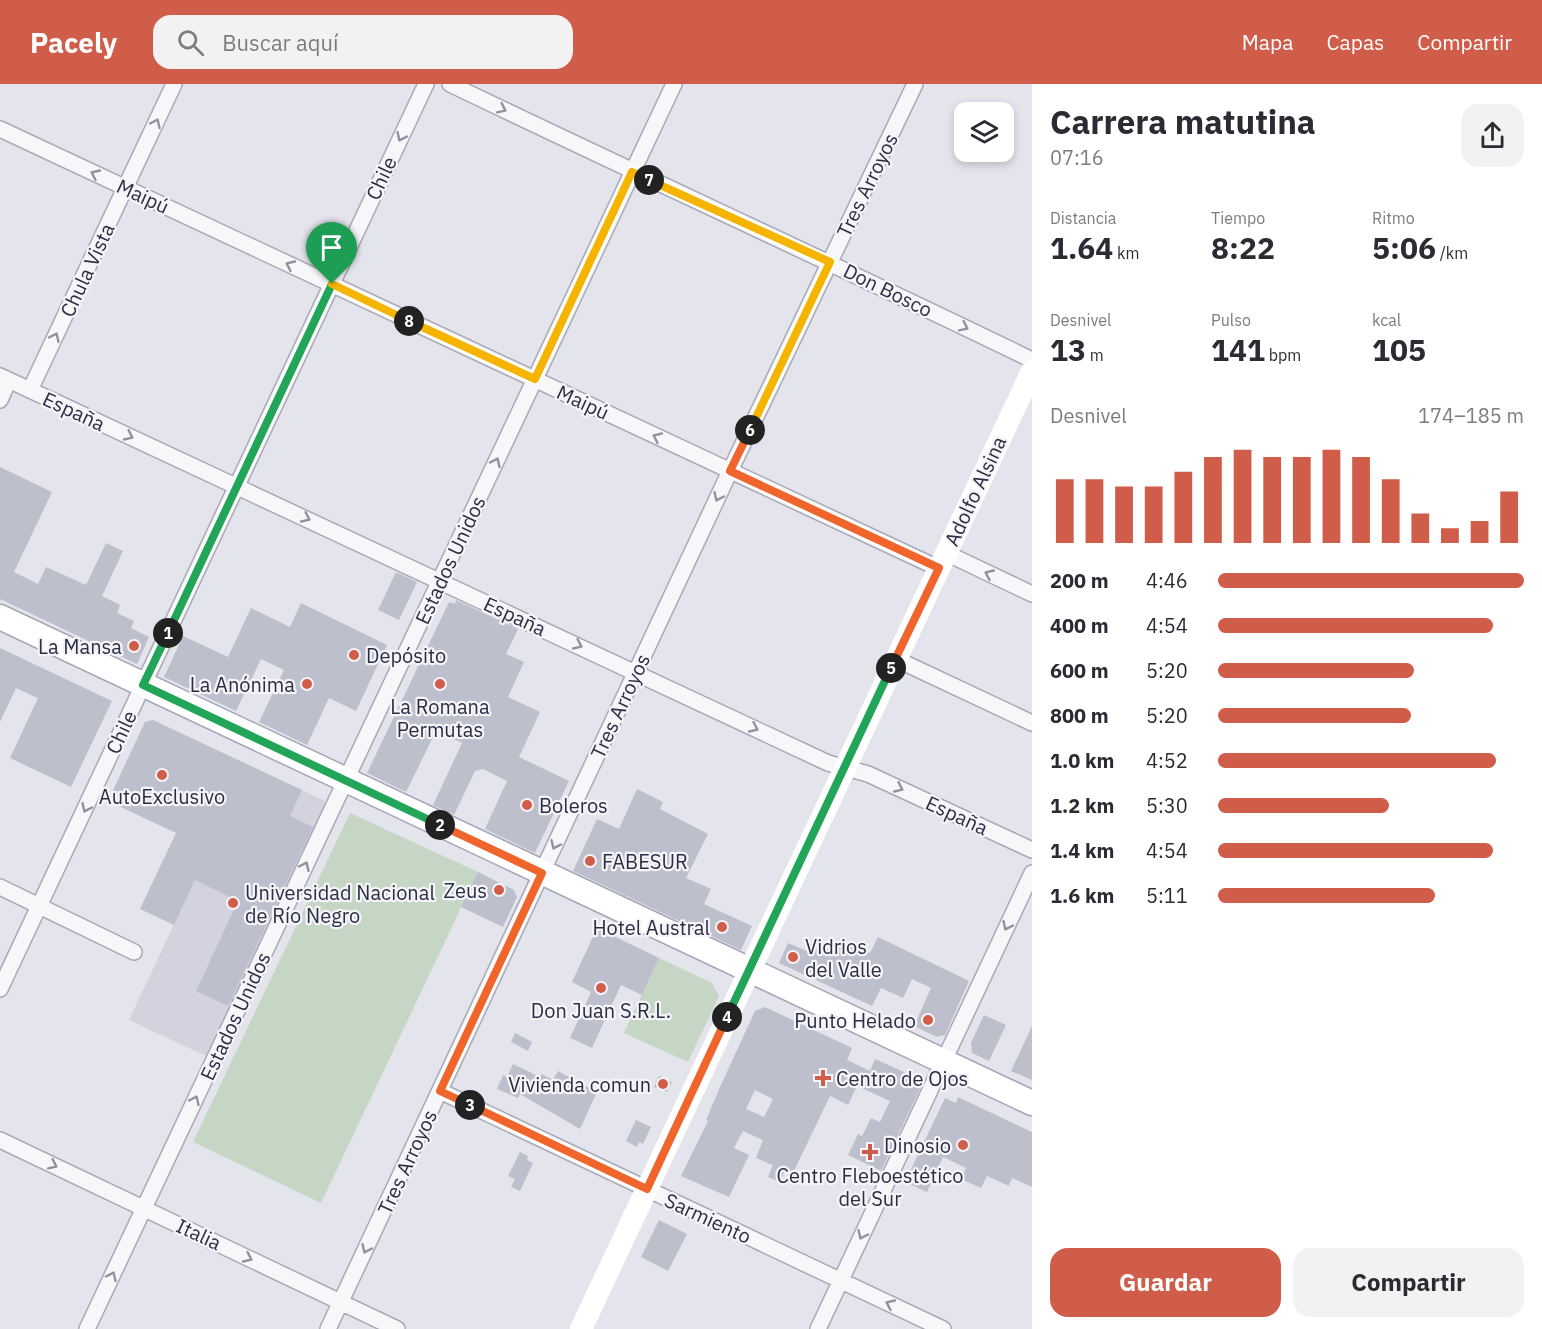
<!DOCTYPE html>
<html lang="es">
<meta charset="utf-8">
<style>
:root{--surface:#fff;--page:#f2f2f3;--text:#2b2b33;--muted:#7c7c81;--accent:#d05d49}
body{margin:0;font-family:"IBM Plex Sans",sans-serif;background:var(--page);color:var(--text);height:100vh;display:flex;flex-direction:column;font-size:22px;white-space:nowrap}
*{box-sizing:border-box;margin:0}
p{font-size:20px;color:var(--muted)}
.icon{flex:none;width:33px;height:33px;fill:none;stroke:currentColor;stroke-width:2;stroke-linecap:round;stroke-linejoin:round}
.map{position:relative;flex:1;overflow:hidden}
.side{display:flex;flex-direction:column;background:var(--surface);width:510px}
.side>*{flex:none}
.controls{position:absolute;left:954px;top:18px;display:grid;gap:12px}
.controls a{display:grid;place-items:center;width:60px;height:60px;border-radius:12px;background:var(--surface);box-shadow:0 3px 9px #0003;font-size:30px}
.pin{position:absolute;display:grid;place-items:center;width:51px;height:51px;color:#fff;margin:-62px -26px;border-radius:50% 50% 50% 0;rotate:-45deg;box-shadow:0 0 6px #0007}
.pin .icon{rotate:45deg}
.km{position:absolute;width:30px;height:30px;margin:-15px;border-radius:50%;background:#222;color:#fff;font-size:16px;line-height:30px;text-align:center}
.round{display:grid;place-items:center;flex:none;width:63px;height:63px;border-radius:18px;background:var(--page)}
.summary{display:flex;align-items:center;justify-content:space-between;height:102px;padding:0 18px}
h1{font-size:33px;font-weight:800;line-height:45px}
.metrics{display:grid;grid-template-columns:repeat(3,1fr);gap:9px;height:102px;padding:6px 18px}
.metrics div{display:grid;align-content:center}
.metrics b{font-size:30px;font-weight:800}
.metrics small{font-size:16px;font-weight:400}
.metrics p{font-size:16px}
.chart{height:168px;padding:12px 18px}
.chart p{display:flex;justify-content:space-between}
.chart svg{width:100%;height:108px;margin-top:6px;stroke:var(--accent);stroke-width:6}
.cta{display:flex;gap:12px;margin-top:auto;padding:12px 18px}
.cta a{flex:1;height:69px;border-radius:18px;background:var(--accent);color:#fff;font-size:24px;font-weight:800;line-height:69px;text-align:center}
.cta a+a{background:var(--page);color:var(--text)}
ul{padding:0 18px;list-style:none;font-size:20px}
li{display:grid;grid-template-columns:96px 72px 1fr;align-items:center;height:45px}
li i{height:15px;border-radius:8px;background:var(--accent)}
header{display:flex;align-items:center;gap:36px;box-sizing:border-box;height:84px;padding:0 30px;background:var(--accent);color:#fff}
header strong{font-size:28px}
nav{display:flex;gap:33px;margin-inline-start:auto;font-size:21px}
.search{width:420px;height:54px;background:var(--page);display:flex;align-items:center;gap:15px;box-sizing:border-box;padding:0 21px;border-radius:18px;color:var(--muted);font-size:22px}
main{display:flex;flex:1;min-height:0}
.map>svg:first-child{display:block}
.built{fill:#d2d3de}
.green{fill:#c5d6c5}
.building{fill:#bebfcc;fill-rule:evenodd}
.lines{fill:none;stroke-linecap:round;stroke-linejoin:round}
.street-casing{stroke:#a9a9b6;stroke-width:18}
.primary-casing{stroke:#a3a5b8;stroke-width:27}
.street{stroke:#f7f7fa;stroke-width:15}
.secondary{stroke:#fff;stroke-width:22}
.primary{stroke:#fff;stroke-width:24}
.oneway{stroke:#91929f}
.split-1-casing{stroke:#fff;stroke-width:12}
.split-2-casing{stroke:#fff;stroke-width:12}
.split-3-casing{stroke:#fff;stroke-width:12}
.split-4-casing{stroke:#fff;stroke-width:12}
.split-5-casing{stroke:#fff;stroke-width:12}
.split-6-casing{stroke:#fff;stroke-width:12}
.split-7-casing{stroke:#fff;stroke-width:12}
.split-8-casing{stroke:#fff;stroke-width:12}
.split-9-casing{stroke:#fff;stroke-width:12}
.split-1{stroke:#22a559;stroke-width:8}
.split-2{stroke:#22a559;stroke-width:8}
.split-3{stroke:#f0652b;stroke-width:8}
.split-4{stroke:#f0652b;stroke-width:8}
.split-5{stroke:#22a559;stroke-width:8}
.split-6{stroke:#f0652b;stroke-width:8}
.split-7{stroke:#f5b400;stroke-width:8}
.split-8{stroke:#f5b400;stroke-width:8}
.split-9{stroke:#f5b400;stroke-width:8}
.poi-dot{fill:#d05d49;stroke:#f4f4f9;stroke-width:2}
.labels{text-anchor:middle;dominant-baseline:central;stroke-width:4.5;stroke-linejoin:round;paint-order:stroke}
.street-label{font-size:20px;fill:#2b2d44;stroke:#f4f4f9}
.poi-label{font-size:20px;fill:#2b2d44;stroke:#f4f4f9;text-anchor:end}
</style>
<header>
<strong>Pacely</strong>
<div class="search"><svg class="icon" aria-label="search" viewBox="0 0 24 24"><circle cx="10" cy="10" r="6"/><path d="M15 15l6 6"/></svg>Buscar aquí</div>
<nav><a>Mapa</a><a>Capas</a><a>Compartir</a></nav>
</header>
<main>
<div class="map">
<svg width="1032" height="1245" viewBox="0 0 1032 1245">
<rect width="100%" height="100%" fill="#e4e4ec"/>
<path class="built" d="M249,681L329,719L208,973L129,936Z"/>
<path class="green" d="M350,729L478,788L321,1119L193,1058Z
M659,874L712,899L719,912L688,978L624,949Z"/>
<path class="building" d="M0,383L52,408L14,488L38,500L46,483L86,501L106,459L123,467L102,512L120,521L117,529L134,537L131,544L149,553L137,580L0,515Z
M396,488L417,498L399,536L378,526Z
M456,516L518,545L506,570L524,578L508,613L540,628L519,673L569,697L535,769L485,745L507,697L483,685L475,687L454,731L433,721L462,659L436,647L406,708L367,689L449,518L455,520Z
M301,519L387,561L356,627L329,614L307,661L259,638L284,586L261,575L236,627L164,593L183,552L228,573L251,524L290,543Z
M0,564L112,617L71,703L10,674L38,614L16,604L0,638Z
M153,636L302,706L290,732L313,743L228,922L196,907L238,817L195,796L174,841L140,825L176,749L108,717L145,638Z
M637,705L663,718L660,725L708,750L686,794L711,805L704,820L752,842L741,866L573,787L597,735L619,745Z
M478,788L514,806L517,813L503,843L461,823Z
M597,844L659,874L642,911L621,901L592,964L570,954L591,908L572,898Z
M878,853L969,897L945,951L937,953L914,942L931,904L912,895L903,914L881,904L872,922L779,879L788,859L807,867L812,857L830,866L833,858L850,866L852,860L870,869Z
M765,923L852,964L847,976L870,987L875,975L915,993L920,1005L881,1087L848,1071L858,1050L862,1052L871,1034L880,1038L890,1017L857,1002L848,1021L830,1012L793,1089L785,1086L780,1098L768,1093L773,1081L756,1074L763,1056L743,1047L734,1064L749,1071L729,1113L681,1092L708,1037L706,1036L720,1003L755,927ZM755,1006L773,1015L764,1033L746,1025Z
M984,931L1006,941L989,977L972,969L971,959Z
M1032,942V996L1011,987Z
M515,949L532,958L528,967L511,958Z
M513,980L540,993L542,990L553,996L558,987L597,1008L580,1045L520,1010L518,1014L497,1005L503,991L507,993Z
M659,992L672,998L667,1008L654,1003Z
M958,1013L1032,1048V1103L1012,1094L1009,1102L987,1092L981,1104L961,1095L966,1084L943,1073L927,1108L905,1098L945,1014L956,1019Z
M636,1036L651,1043L643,1060L639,1058L637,1063L626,1057Z
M520,1068L528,1072L527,1076L533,1079L520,1107L511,1103L515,1095L508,1092Z
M659,1136L687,1150L668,1187L641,1173Z"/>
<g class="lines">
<defs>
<path id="street" d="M450,0C643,93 839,182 1032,276
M0,45L938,484
M0,292L828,679L868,690L1032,766
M30,306L174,0
M0,316L9,296
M946,469L1032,510
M896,575L1032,639
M0,803L134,868
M0,905L426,0
M440,1007L943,1245
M0,1056L397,1245
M87,1245L674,0
M328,1245L730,387L915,0
M818,1245L1032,789"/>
<path id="primary" d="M0,533L1032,1019"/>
</defs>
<use href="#street" class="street-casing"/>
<use href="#primary" class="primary-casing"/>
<use href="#street" class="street"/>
<path class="secondary" d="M581,1245L1032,287"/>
<use href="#primary" class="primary"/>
</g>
<defs><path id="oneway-chevron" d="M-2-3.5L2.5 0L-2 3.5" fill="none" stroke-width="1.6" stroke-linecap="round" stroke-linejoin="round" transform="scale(1.5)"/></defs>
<g class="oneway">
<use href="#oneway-chevron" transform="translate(502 25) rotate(26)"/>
<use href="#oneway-chevron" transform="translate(156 39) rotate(-65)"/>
<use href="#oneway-chevron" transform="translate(401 53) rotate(115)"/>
<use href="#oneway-chevron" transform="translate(95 90) rotate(-155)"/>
<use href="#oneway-chevron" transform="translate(290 181) rotate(-155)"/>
<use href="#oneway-chevron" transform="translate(964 243) rotate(26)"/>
<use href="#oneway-chevron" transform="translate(55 253) rotate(-65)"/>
<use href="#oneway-chevron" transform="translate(129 352) rotate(25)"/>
<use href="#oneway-chevron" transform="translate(657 353) rotate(-155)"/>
<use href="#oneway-chevron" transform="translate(496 378) rotate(-65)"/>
<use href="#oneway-chevron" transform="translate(718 413) rotate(115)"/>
<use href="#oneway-chevron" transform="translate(306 434) rotate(25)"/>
<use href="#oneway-chevron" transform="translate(989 490) rotate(-155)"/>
<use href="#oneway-chevron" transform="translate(578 561) rotate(25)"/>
<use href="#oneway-chevron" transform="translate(754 644) rotate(25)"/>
<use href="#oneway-chevron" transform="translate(899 704) rotate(25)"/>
<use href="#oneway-chevron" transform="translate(86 724) rotate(115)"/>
<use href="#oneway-chevron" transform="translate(555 761) rotate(115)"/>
<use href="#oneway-chevron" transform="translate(305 782) rotate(-65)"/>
<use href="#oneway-chevron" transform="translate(1007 842) rotate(115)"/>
<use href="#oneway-chevron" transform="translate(195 1016) rotate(-65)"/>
<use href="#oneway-chevron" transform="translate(53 1081) rotate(26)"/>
<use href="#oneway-chevron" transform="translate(862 1151) rotate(115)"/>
<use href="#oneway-chevron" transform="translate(366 1165) rotate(115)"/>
<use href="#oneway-chevron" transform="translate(248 1174) rotate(25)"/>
<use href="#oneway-chevron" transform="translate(112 1192) rotate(-65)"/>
<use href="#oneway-chevron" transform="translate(890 1220) rotate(-155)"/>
</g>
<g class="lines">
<defs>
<path id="split-1" d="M168,549L332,200"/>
<path id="split-2" d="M168,549L143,601L440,741"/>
<path id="split-3" d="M440,741L542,789L440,1007L470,1021"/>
<path id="split-4" d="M470,1021L647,1105L727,933"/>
<path id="split-5" d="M727,933L891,584"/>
<path id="split-6" d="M750,346L730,387L939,484L891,584"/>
<path id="split-7" d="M649,96L830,178L750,346"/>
<path id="split-8" d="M409,237L535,295L632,88L649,96"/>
<path id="split-9" d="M332,200L409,237"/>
</defs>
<use href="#split-1" class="split-1-casing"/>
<use href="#split-2" class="split-2-casing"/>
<use href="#split-3" class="split-3-casing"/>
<use href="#split-4" class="split-4-casing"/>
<use href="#split-5" class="split-5-casing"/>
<use href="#split-6" class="split-6-casing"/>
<use href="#split-7" class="split-7-casing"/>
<use href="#split-8" class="split-8-casing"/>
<use href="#split-9" class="split-9-casing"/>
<use href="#split-1" class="split-1"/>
<use href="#split-2" class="split-2"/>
<use href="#split-3" class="split-3"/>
<use href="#split-4" class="split-4"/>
<use href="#split-5" class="split-5"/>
<use href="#split-6" class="split-6"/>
<use href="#split-7" class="split-7"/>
<use href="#split-8" class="split-8"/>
<use href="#split-9" class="split-9"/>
</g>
<g class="poi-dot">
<circle cx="134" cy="562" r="6"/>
<circle cx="354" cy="571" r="6"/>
<circle cx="307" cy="600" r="6"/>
<circle cx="440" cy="600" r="6"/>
<circle cx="162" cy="691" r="6"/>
<circle cx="527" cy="721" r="6"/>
<circle cx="590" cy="777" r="6"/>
<circle cx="499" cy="806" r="6"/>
<circle cx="233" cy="819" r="6"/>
<circle cx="722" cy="843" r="6"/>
<circle cx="793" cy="873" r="6"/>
<circle cx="601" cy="904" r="6"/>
<circle cx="928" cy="936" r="6"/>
<path d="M820 985h6v6h6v6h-6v6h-6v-6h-6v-6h6z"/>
<circle cx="663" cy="1000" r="6"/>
<circle cx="963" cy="1061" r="6"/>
<path d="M867 1059h6v6h6v6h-6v6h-6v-6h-6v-6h6z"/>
</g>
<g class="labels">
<g class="street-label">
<text transform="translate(381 94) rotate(-65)">Chile</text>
<text transform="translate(867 101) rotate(-64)">Tres Arroyos</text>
<text transform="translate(143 112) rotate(25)">Maipú</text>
<text transform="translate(87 186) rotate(-65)">Chula Vista</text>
<text transform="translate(888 206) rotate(26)">Don Bosco</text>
<text transform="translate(583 318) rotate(25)">Maipú</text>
<text transform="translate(74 327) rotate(25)">España</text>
<text transform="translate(975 407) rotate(-65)">Adolfo Alsina</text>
<text transform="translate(450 476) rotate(-65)">Estados Unidos</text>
<text transform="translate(515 532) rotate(25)">España</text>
<text transform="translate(620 622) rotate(-65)">Tres Arroyos</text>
<text transform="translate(121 648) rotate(-65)">Chile</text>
<text transform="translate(957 731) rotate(25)">España</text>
<text transform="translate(235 932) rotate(-65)">Estados Unidos</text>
<text transform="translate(407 1078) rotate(-65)">Tres Arroyos</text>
<text transform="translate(708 1134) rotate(25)">Sarmiento</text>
<text transform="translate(199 1150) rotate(25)">Italia</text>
</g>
<g class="poi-label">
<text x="122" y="562">La Mansa</text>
<text x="366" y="571" text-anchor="start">Depósito</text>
<text x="295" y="600">La Anónima</text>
<text x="440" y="622" text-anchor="middle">La Romana<tspan x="440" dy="23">Permutas</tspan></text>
<text x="162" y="712" text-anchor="middle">AutoExclusivo</text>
<text x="539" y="721" text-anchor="start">Boleros</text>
<text x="602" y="777" text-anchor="start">FABESUR</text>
<text x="487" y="806">Zeus</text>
<text x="245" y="808" text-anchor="start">Universidad Nacional<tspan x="245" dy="23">de Río Negro</tspan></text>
<text x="710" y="843">Hotel Austral</text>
<text x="805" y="862" text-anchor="start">Vidrios<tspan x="805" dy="23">del Valle</tspan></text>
<text x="601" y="926" text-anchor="middle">Don Juan S.R.L.</text>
<text x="916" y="936">Punto Helado</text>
<text x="836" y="994" text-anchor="start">Centro de Ojos</text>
<text x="651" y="1000">Vivienda comun</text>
<text x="951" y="1061">Dinosio</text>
<text x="870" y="1091" text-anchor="middle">Centro Fleboestético<tspan x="870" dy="23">del Sur</tspan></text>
</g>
</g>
</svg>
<div class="controls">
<a><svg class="icon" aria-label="layers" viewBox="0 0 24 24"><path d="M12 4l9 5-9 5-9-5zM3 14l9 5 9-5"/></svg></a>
</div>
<div class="pin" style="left:332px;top:200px;background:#1e9e55"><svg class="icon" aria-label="arrive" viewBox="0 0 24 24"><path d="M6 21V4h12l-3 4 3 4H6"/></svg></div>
<b class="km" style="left:168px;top:549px">1</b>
<b class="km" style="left:440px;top:741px">2</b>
<b class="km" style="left:470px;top:1021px">3</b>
<b class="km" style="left:727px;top:933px">4</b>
<b class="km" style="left:891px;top:584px">5</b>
<b class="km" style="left:750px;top:346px">6</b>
<b class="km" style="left:649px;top:96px">7</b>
<b class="km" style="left:409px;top:237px">8</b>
</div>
<section class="side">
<div class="summary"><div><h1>Carrera matutina</h1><p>07:16</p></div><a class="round"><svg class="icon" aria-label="share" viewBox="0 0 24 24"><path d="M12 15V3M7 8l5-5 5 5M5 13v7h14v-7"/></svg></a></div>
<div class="metrics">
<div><p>Distancia</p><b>1.64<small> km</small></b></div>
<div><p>Tiempo</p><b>8:22</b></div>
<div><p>Ritmo</p><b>5:06<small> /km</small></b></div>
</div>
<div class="metrics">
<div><p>Desnivel</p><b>13<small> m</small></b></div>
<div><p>Pulso</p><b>141<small> bpm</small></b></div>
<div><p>kcal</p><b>105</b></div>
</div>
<div class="chart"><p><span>Desnivel</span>174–185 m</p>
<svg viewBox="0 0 160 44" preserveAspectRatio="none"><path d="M5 44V18M15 44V18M25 44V21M35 44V21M45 44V15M55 44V9M65 44V6M75 44V9M85 44V9M95 44V6M105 44V9M115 44V18M125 44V32M135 44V38M145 44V35M155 44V23"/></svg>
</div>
<ul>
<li><b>200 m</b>4:46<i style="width:100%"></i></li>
<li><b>400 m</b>4:54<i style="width:90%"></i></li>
<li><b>600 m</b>5:20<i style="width:64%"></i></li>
<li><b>800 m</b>5:20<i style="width:63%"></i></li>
<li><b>1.0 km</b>4:52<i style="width:91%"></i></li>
<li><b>1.2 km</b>5:30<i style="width:56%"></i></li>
<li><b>1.4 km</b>4:54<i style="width:90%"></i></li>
<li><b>1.6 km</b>5:11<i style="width:71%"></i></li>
</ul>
<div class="cta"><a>Guardar</a><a>Compartir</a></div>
</section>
</main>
